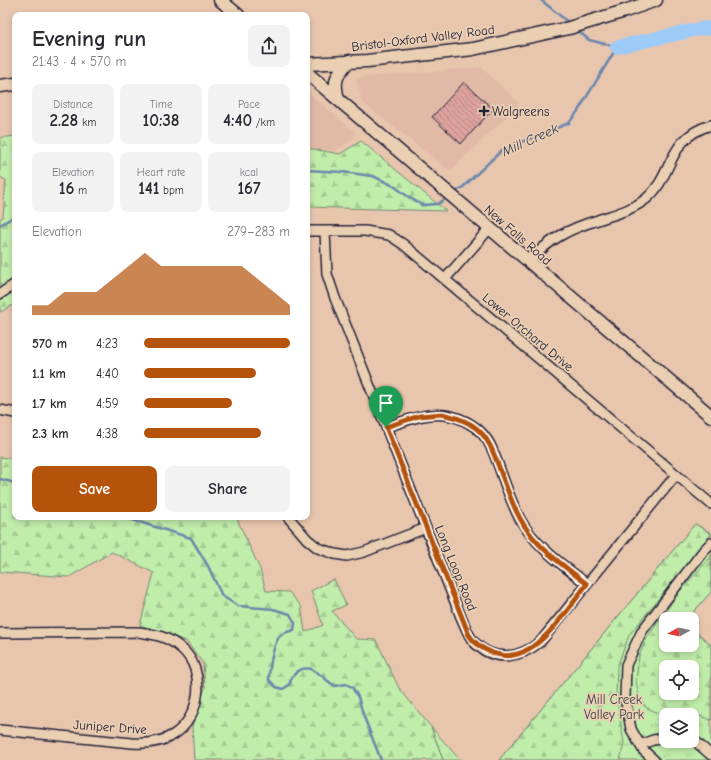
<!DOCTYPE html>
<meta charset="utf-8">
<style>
:root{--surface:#fff;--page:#f2f2f3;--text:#2b2b33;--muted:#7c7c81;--accent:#b45309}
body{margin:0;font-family:"Comic Neue",sans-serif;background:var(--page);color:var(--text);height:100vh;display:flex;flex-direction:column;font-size:15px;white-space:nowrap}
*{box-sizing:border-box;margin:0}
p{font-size:13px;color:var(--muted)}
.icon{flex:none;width:22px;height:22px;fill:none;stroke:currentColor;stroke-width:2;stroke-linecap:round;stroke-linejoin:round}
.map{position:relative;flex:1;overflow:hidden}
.panel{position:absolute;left:12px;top:12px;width:298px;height:508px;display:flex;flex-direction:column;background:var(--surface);border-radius:8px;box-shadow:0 2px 6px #0003}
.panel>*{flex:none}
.needle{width:26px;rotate:262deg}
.tools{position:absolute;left:659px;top:612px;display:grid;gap:8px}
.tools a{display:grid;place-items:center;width:40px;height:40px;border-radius:8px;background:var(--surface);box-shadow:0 2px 6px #0003;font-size:20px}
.pin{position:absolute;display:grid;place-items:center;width:34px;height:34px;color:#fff;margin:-41px -17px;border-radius:50% 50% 50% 0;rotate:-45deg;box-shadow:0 0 4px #0007}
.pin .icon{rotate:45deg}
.round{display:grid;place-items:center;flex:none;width:42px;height:42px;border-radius:8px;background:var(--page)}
.summary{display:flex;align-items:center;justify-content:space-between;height:68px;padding:0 20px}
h1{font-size:22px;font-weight:800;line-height:30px}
.stats{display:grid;grid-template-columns:repeat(3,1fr);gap:6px;height:68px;padding:4px 20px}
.stats div{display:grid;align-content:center;border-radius:8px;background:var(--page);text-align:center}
.stats b{font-size:17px;font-weight:800}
.stats small{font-size:11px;font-weight:400}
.stats p{font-size:11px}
.chart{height:112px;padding:8px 20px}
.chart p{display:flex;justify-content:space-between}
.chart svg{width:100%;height:72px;margin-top:4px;fill:var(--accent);opacity:.7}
.cta{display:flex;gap:8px;margin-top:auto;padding:8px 20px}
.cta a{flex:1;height:46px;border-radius:8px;background:var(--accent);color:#fff;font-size:16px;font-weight:800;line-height:46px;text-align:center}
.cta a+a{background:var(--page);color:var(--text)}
ul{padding:0 20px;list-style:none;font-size:13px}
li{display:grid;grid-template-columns:64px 48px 1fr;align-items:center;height:30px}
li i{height:10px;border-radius:5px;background:var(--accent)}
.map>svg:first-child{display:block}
.built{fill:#e1b9a7}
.grass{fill:url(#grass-tufts);stroke:#728872;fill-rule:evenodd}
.forest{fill:url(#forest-firs);stroke:#728872;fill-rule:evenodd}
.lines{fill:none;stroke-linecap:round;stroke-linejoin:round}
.stream{stroke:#6c87ac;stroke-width:2.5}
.river{stroke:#9dcbf8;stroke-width:14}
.building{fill:url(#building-back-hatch);stroke:#22223b}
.street-casing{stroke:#22223b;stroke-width:12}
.secondary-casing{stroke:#22223b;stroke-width:15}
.street{stroke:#ebcfb2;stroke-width:9}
.secondary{stroke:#ebcfb2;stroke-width:12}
.route-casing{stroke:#fff;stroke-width:8}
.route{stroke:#b45309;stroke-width:5}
.poi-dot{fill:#22223b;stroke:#ebcfb2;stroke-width:1.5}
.labels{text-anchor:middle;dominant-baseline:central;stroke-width:3.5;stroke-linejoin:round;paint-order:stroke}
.street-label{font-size:13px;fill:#22223b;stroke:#ebcfb2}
.poi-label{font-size:13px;fill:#22223b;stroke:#ebcfb2;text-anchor:start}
.park-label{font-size:13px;fill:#3a404c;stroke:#ebcfb2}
.water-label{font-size:14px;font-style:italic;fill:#343b57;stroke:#ebcfb2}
</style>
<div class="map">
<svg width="711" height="760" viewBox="0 0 711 760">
<defs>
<pattern id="grass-tufts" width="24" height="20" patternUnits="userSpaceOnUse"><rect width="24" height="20" fill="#c1edaa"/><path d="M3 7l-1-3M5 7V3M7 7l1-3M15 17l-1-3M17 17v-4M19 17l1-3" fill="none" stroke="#a6cb93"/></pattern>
<pattern id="forest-firs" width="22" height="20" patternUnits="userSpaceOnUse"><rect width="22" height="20" fill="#c1edaa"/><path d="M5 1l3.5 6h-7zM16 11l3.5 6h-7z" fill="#a6cb93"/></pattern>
<pattern id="building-back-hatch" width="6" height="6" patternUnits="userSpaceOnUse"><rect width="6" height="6" fill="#dea39e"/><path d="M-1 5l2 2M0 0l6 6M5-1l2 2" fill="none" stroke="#b48482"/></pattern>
</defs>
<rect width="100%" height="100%" fill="#e8c6ae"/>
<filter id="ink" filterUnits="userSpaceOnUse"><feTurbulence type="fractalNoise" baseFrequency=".025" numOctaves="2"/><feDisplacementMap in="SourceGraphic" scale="8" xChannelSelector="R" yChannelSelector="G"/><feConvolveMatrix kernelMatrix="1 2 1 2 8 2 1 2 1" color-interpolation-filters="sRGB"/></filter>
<g filter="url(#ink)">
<path class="built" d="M481,67L520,104L450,171L362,102L356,78Z
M307,92L355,132L352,140L335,151L307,147Z"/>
<path class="grass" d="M695,524L711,533V592L687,619H666V645H692V628L711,645V760H499ZM666,667H692V693H666ZM666,715H692V741H666Z
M431,727L460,760H443Z"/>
<path class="forest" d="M15,136V304L0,312V219L3,217L6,180L0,177V138Z
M361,141L446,211L307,207V148L340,154Z
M0,457L15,459V517H236L260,569L266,591L289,592L301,606L305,632L323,625L311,591L334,579L346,605L332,611L356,639L376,640L399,688L431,727L443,760H194L192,727L205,688L203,663L186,641L140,625L154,573L112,552L69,577L0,572Z
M695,524L711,534L629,635L617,667L616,695L624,743L620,760H499Z
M711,557V592L687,619H666V645H692V628L711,645V720L697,715L658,713L647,708L640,702L636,681L639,656L647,638L679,592ZM666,667H692V693H666Z"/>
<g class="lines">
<path class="stream" d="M541,0L569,23
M307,170L342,172L373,176L394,186L407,196L422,205L438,204L448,197
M454,193L462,188L502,150L569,123L578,111L617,47L589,40L576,29
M0,225L15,216
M0,479L15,483
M123,517L191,538L208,566L222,596L238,606L273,609L290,614L295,623L294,630C291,631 285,632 282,634C273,640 269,670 269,680L276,687L283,689L289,685C292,674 303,663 315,671C322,675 328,682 335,686L346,684L352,687L358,697L364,717L381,760"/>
<path class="river" d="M617,47L699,29L711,28"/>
</g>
<path class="building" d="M464,82L493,109L461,144L432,117Z"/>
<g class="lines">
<defs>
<path id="street" d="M307,231H365L389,235L403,244L711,504
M325,232L327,274L335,298L461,617C465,625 468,636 474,642C494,663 521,658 541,641L676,475
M528,262C550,239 568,229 598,220C615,214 632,210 646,199C674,176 666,138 711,125
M445,279L489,229
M0,294L15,284
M0,410L15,413
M386,427C400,423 415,416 430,415C455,412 482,425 492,449C502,472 508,497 520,519C535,546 563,565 587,584
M288,517L307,539L318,548L335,554L347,556L364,552L426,528
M0,633L138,632C155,634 169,637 182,649C207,671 201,718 173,735C160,743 146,744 132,743L0,730
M691,741L696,742L711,755
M640,745L653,740L666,738
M654,760L643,750L631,729L625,698L626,665L642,631L704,550L711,543"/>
<path id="secondary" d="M220,0L238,15
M307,64L367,61L473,49L569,28L625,11L656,0
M307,73L711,416
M0,86L15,84
M338,99C333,81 336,75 349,61"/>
</defs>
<use href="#street" class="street-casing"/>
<use href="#secondary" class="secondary-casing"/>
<use href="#street" class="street"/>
<use href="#secondary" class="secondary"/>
</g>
</g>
<g class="lines" filter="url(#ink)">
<defs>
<path id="route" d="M442,414C454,417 466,420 476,428C489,438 494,454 500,470C508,491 515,513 528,531C542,551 568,569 587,584C567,610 532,669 493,653C482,649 475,644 469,635L386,427L419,416Z"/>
</defs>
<use href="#route" class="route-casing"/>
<use href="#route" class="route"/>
</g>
<path class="poi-dot" d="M482 105h4v4h4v4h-4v4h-4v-4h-4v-4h4z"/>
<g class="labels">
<g class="street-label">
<text transform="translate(423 38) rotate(-7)">Bristol-Oxford Valley Road</text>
<text transform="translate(518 235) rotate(41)">New Falls Road</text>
<text transform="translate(528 332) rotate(40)">Lower Orchard Drive</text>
<text transform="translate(456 568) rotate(68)">Long Loop Road</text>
<text transform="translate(110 727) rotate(4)">Juniper Drive</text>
</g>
<g class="poi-label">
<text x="492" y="111">Walgreens</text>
</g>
<g class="park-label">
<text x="614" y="699">Mill Creek<tspan x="614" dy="15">Valley Park</tspan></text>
</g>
<g class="water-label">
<text transform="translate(530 140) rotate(-24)">Mill Creek</text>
</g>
</g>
</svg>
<div class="tools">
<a><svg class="needle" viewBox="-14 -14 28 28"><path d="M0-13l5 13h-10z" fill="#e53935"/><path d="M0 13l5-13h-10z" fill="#7c7c81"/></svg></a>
<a><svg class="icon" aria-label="locate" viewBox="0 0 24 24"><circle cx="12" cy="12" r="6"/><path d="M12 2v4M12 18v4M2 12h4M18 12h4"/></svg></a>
<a><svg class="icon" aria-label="layers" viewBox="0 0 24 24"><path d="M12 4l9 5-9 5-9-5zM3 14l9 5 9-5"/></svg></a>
</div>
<div class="pin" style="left:386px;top:427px;background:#1e9e55"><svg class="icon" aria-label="arrive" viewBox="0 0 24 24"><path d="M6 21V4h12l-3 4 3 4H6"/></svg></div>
<section class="panel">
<div class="summary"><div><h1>Evening run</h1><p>21:43 · 4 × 570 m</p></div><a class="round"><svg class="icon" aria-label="share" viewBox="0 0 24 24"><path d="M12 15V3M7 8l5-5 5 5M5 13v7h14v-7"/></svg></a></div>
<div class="stats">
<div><p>Distance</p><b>2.28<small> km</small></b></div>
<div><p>Time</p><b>10:38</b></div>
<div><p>Pace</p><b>4:40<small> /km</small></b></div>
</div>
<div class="stats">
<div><p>Elevation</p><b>16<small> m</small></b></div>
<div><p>Heart rate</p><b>141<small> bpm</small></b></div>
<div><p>kcal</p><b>167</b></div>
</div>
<div class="chart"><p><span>Elevation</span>279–283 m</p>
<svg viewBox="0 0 160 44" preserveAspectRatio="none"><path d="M0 44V38L10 38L20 30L30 30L40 30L50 22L60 14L70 6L80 14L90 14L100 14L110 14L120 14L130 14L140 22L150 30L160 38V44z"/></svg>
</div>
<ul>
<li><b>570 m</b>4:23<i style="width:100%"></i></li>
<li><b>1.1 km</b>4:40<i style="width:77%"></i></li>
<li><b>1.7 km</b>4:59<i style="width:60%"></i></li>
<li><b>2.3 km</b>4:38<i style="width:80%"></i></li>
</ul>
<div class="cta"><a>Save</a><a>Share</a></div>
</section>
</div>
